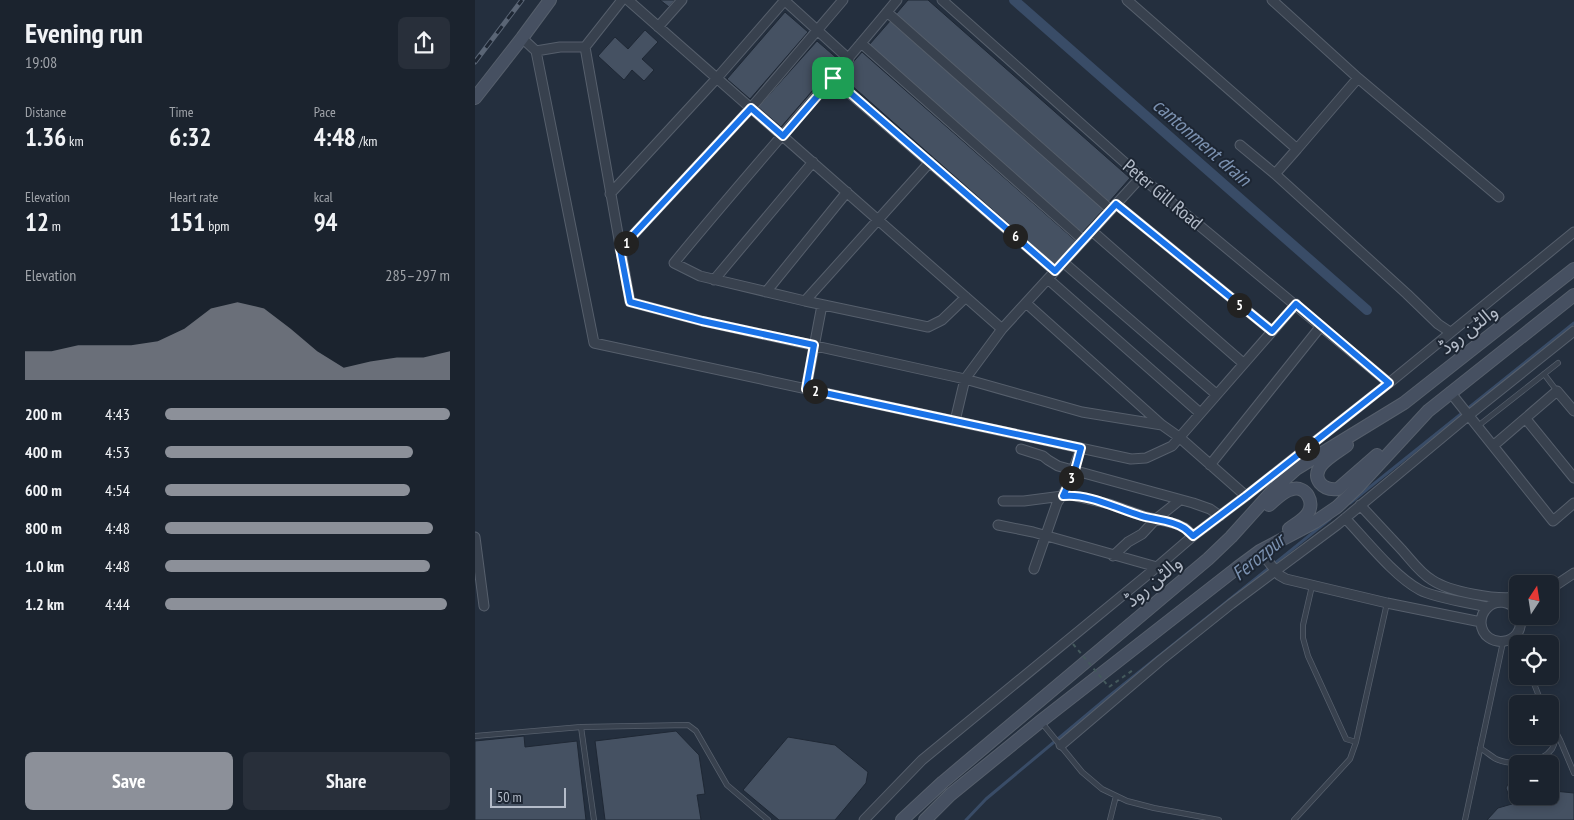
<!DOCTYPE html>
<meta charset="utf-8">
<style>
:root{--surface:#1b232e;--page:#282f3a;--text:#f1f3f6;--muted:#a0a4aa;--line:#39404a;--accent:#8c9099}
body{margin:0;font-family:"PT Sans Narrow","Noto Sans Arabic",sans-serif;background:var(--page);color:var(--text);height:100vh;display:flex;flex-direction:column;font-size:19px;white-space:nowrap}
*{box-sizing:border-box;margin:0}
p{font-size:16px;color:var(--muted)}
.icon{flex:none;width:28px;height:28px;fill:none;stroke:currentColor;stroke-width:2;stroke-linecap:round;stroke-linejoin:round}
.map{position:relative;flex:1;overflow:hidden}
.panel{display:flex;flex-direction:column;background:var(--surface);width:475px}
.panel>*{flex:none}
.needle{width:32px;rotate:12deg}
.controls{position:absolute;left:1034px;top:575px;display:grid;gap:10px}
.controls a{display:grid;place-items:center;width:50px;height:50px;border-radius:8px;background:var(--surface);box-shadow:0 2px 8px #0003,0 0 0 1px var(--line);font-size:25px}
.scale{position:absolute;left:15px;bottom:12px;width:76px;box-sizing:border-box;padding-left:5px;border:2px solid #b4bcc9;border-top:0;font-size:14px;line-height:18px;white-space:nowrap;color:#b4bcc9;-webkit-text-stroke:4px #1d2633;paint-order:stroke}
.pin{position:absolute;display:grid;place-items:center;width:42px;height:42px;color:#fff;margin:-21px;border-radius:10px;box-shadow:0 2px 8px #0006}
.km{position:absolute;width:25px;height:25px;margin:-12px;border-radius:50%;background:#222;color:#fff;font-size:14px;line-height:25px;text-align:center}
.round{display:grid;place-items:center;flex:none;width:52px;height:52px;border-radius:8px;background:var(--page)}
.head{display:flex;align-items:center;justify-content:space-between;height:85px;padding:0 25px}
h1{font-size:28px;font-weight:700;line-height:38px}
.figures{display:grid;grid-template-columns:repeat(3,1fr);gap:8px;height:85px;padding:5px 25px}
.figures div{display:grid;align-content:center}
.figures b{font-size:25px;font-weight:700}
.figures small{font-size:14px;font-weight:400}
.figures p{font-size:14px}
.chart{height:140px;padding:10px 25px}
.chart p{display:flex;justify-content:space-between}
.chart svg{width:100%;height:90px;margin-top:5px;fill:var(--accent);opacity:.7}
.action{display:flex;gap:10px;margin-top:auto;padding:10px 25px}
.action a{flex:1;height:58px;border-radius:8px;background:var(--accent);color:#fff;font-size:20px;font-weight:700;line-height:58px;text-align:center}
.action a+a{background:var(--page);color:var(--text)}
ul{padding:0 25px;list-style:none;font-size:16px}
li{display:grid;grid-template-columns:80px 60px 1fr;align-items:center;height:38px}
li i{height:12px;border-radius:6px;background:var(--accent)}
main{display:flex;flex:1;min-height:0}
.map>svg:first-child{display:block}
.lines{fill:none;stroke-linecap:round;stroke-linejoin:round}
.stream{stroke:#394c67;stroke-width:3}
.canal{stroke:#394c67;stroke-width:10}
.building{fill:#455162;stroke:#1f2835}
.service-casing{stroke:#565f6c;stroke-width:6}
.minor-casing{stroke:#565f6c;stroke-width:11}
.secondary-casing{stroke:#565f6c;stroke-width:14}
.path{stroke:#44595c;stroke-width:2;stroke-dasharray:4 4;stroke-linecap:butt}
.service{stroke:#38414e;stroke-width:4.5}
.minor{stroke:#38414e;stroke-width:9}
.secondary{stroke:#465061;stroke-width:12}
.rail-casing{stroke:#5a6575;stroke-width:5}
.rail{stroke:#1d2633;stroke-width:3;stroke-dasharray:9;stroke-linecap:butt}
.path-bridge{stroke:#44595c;stroke-width:2;stroke-dasharray:4 4;stroke-linecap:butt}
.route-casing{stroke:#fff;stroke-width:10}
.route{stroke:#1a73e8;stroke-width:6}
.labels{text-anchor:middle;dominant-baseline:central;stroke-width:4;stroke-linejoin:round;paint-order:stroke}
.street-label{font-size:19px;fill:#b4bcc9;stroke:#1d2633}
.water-label{font-size:20px;font-style:italic;fill:#7c92b1;stroke:#1d2633}
</style>
<main>
<section class="panel">
<div class="head"><div><h1>Evening run</h1><p>19:08</p></div><a class="round"><svg class="icon" aria-label="share" viewBox="0 0 24 24"><path d="M12 15V3M7 8l5-5 5 5M5 13v7h14v-7"/></svg></a></div>
<div class="figures">
<div><p>Distance</p><b>1.36<small> km</small></b></div>
<div><p>Time</p><b>6:32</b></div>
<div><p>Pace</p><b>4:48<small> /km</small></b></div>
</div>
<div class="figures">
<div><p>Elevation</p><b>12<small> m</small></b></div>
<div><p>Heart rate</p><b>151<small> bpm</small></b></div>
<div><p>kcal</p><b>94</b></div>
</div>
<div class="chart"><p><span>Elevation</span>285–297 m</p>
<svg viewBox="0 0 160 44" preserveAspectRatio="none"><path d="M0 44V30L10 30L20 27L30 27L40 27L50 25L60 19L70 9L80 6L90 9L100 19L110 30L120 38L130 35L140 33L150 33L160 30V44z"/></svg>
</div>
<ul>
<li><b>200 m</b>4:43<i style="width:100%"></i></li>
<li><b>400 m</b>4:53<i style="width:87%"></i></li>
<li><b>600 m</b>4:54<i style="width:86%"></i></li>
<li><b>800 m</b>4:48<i style="width:94%"></i></li>
<li><b>1.0 km</b>4:48<i style="width:93%"></i></li>
<li><b>1.2 km</b>4:44<i style="width:99%"></i></li>
</ul>
<div class="action"><a>Save</a><a>Share</a></div>
</section>
<div class="map">
<svg width="1099" height="820" viewBox="0 0 1099 820">
<rect width="100%" height="100%" fill="#242f3e"/>
<g class="lines">
<path class="stream" d="M875,503L1099,323
M491,820L511,799L633,697L855,519"/>
<path class="canal" d="M539,0L892,310"/>
</g>
<path class="building" d="M185,0H200L194,7Z
M433,0H453L655,178L634,202L421,14Z
M310,12L333,32L275,99L252,79Z
M415,21L629,209L607,233L394,45Z
M170,30L183,42L167,59L179,70L169,81L157,70L149,80L123,56L140,37L153,49Z
M342,41L364,60L306,127L283,107Z
M387,52L601,241L580,265L366,76Z
M201,731L224,755L230,794L222,795L226,820H130L120,741Z
M49,736L50,747L102,741L111,820H0V741Z
M313,737L360,745L393,772L391,783L360,820H304L268,790Z
M1042,781V796H1075V793L1079,791L1099,793V820H1012L1023,808L1037,804L1031,788L1033,784Z"/>
<g class="lines">
<defs>
<path id="service" d="M1069,374L1082,391
M1003,426L1083,363
M837,586L828,625V638L833,656L871,739L881,742
M1039,637L1042,645
M1056,676L1067,704
M1075,721L1085,740L1099,773
M567,723L607,772L627,789L652,801L679,808L744,820
M106,727L119,820
M0,736L106,727L213,725L221,731L252,785L293,820
M1005,748C1010,751 1016,756 1021,759C1037,766 1066,764 1077,749C1080,744 1080,739 1082,734
M635,820L641,796
M819,820L875,759L881,742L912,603
M990,820L1028,642"/>
<path id="minor" d="M147,0L110,47L155,302L227,321L490,379L607,412L687,425
M153,0L527,329
M309,0L374,59
M422,0C349,89 272,174 199,263L225,276L330,301L453,327L467,320L491,297
M467,0L666,177L914,383
M652,0L822,149L800,174L932,294L963,324L975,332
M797,0L883,78
M412,12L636,210
M183,27L207,0
M47,38L61,51L119,343L656,459L671,458L697,446L821,304
M386,43L608,240
M61,51L85,47H110
M357,78L580,271
M765,145L800,174
M822,149L883,78L1024,197
M135,194L242,78L310,0
M641,204L797,331
M617,231L768,363
M145,249L276,108L368,0
M588,262L741,394
M573,279L725,413
M239,280L338,162
M291,292L372,192
M330,301L455,162
M551,303L687,425L704,437L771,496
M331,389L347,305
M975,392L1078,521L1099,503
M1051,419L1099,478
M480,421L490,379L527,329L666,177
M1018,446L1082,391L1099,411
M546,449L568,456L573,460L583,466L718,503L735,509L745,516
M735,465L846,326
M528,501H549L595,495L634,504L668,516L701,524L710,528L718,536
M885,505C899,520 913,535 927,550C936,560 945,573 957,580C975,592 1021,600 1042,597
M870,518C891,540 919,576 945,590C960,598 995,603 1013,607
M523,525L558,532L682,567
M0,537L9,606
M785,551L804,575L811,579L912,603L1006,622
M638,556L653,542L667,534L681,519L705,500
M559,569L582,503L592,488L606,448
M1075,589L1099,573
M1042,611C1035,601 1021,599 1012,608C1008,612 1006,617 1006,623C1008,650 1051,647 1045,616
M586,745L686,660L756,604L862,525L994,415L1099,331
M389,820L447,760L682,567L718,536L771,496L914,383L1099,232"/>
<path id="secondary" d="M0,98L47,38L75,0
M872,445C862,453 833,467 845,483C850,489 856,490 863,489L902,455
M794,505C801,499 809,490 818,489C831,486 840,502 833,513C829,520 820,524 814,529
M427,820L468,782L733,559L756,537L802,486L821,469L929,403L1099,269
M450,820L475,795L566,721L762,568L785,551L840,522L862,507L882,488L953,411L1099,295"/>
</defs>
<use href="#service" class="service-casing"/>
<use href="#minor" class="minor-casing"/>
<use href="#secondary" class="secondary-casing"/>
<path class="path" d="M634,687L658,670"/>
<use href="#service" class="service"/>
<use href="#minor" class="minor"/>
<use href="#secondary" class="secondary"/>
<defs>
<path id="rail" d="M0,62L47,0"/>
</defs>
<use href="#rail" class="rail-casing"/>
<use href="#rail" class="rail"/>
<path class="path-bridge" d="M598,644L634,687"/>
</g>
<g class="lines">
<defs>
<path id="route" d="M358,78L580,271L641,204L797,331L821,304L914,383L771,496L718,536C715,533 712,530 709,528C697,520 681,520 667,516C643,509 613,493 588,496L600,470L606,448L331,389L339,345L227,321L155,302L145,249L276,108L308,136Z"/>
</defs>
<use href="#route" class="route-casing"/>
<use href="#route" class="route"/>
</g>
<g class="labels">
<g class="street-label">
<text transform="translate(688 194) rotate(40)">Peter Gill Road</text>
<text transform="translate(993 329) rotate(-38)">والٹن روڈ</text>
<text transform="translate(678 581) rotate(-40)">والٹن روڈ</text>
</g>
<g class="water-label">
<text transform="translate(727 142) rotate(41)">cantonment drain</text>
<text transform="translate(783 557) rotate(-39)">Ferozpur</text>
</g>
</g>
</svg>
<div class="controls">
<a><svg class="needle" viewBox="-14 -14 28 28"><path d="M0-13l5 13h-10z" fill="#e53935"/><path d="M0 13l5-13h-10z" fill="#a0a4aa"/></svg></a>
<a><svg class="icon" aria-label="locate" viewBox="0 0 24 24"><circle cx="12" cy="12" r="6"/><path d="M12 2v4M12 18v4M2 12h4M18 12h4"/></svg></a>
<a>+</a>
<a>−</a>
</div>
<div class="scale">50 m</div>
<div class="pin" style="left:358px;top:78px;background:#1e9e55"><svg class="icon" aria-label="arrive" viewBox="0 0 24 24"><path d="M6 21V4h12l-3 4 3 4H6"/></svg></div>
<b class="km" style="left:151px;top:243px">1</b>
<b class="km" style="left:340px;top:391px">2</b>
<b class="km" style="left:596px;top:478px">3</b>
<b class="km" style="left:832px;top:448px">4</b>
<b class="km" style="left:764px;top:305px">5</b>
<b class="km" style="left:540px;top:236px">6</b>
</div>
</main>
